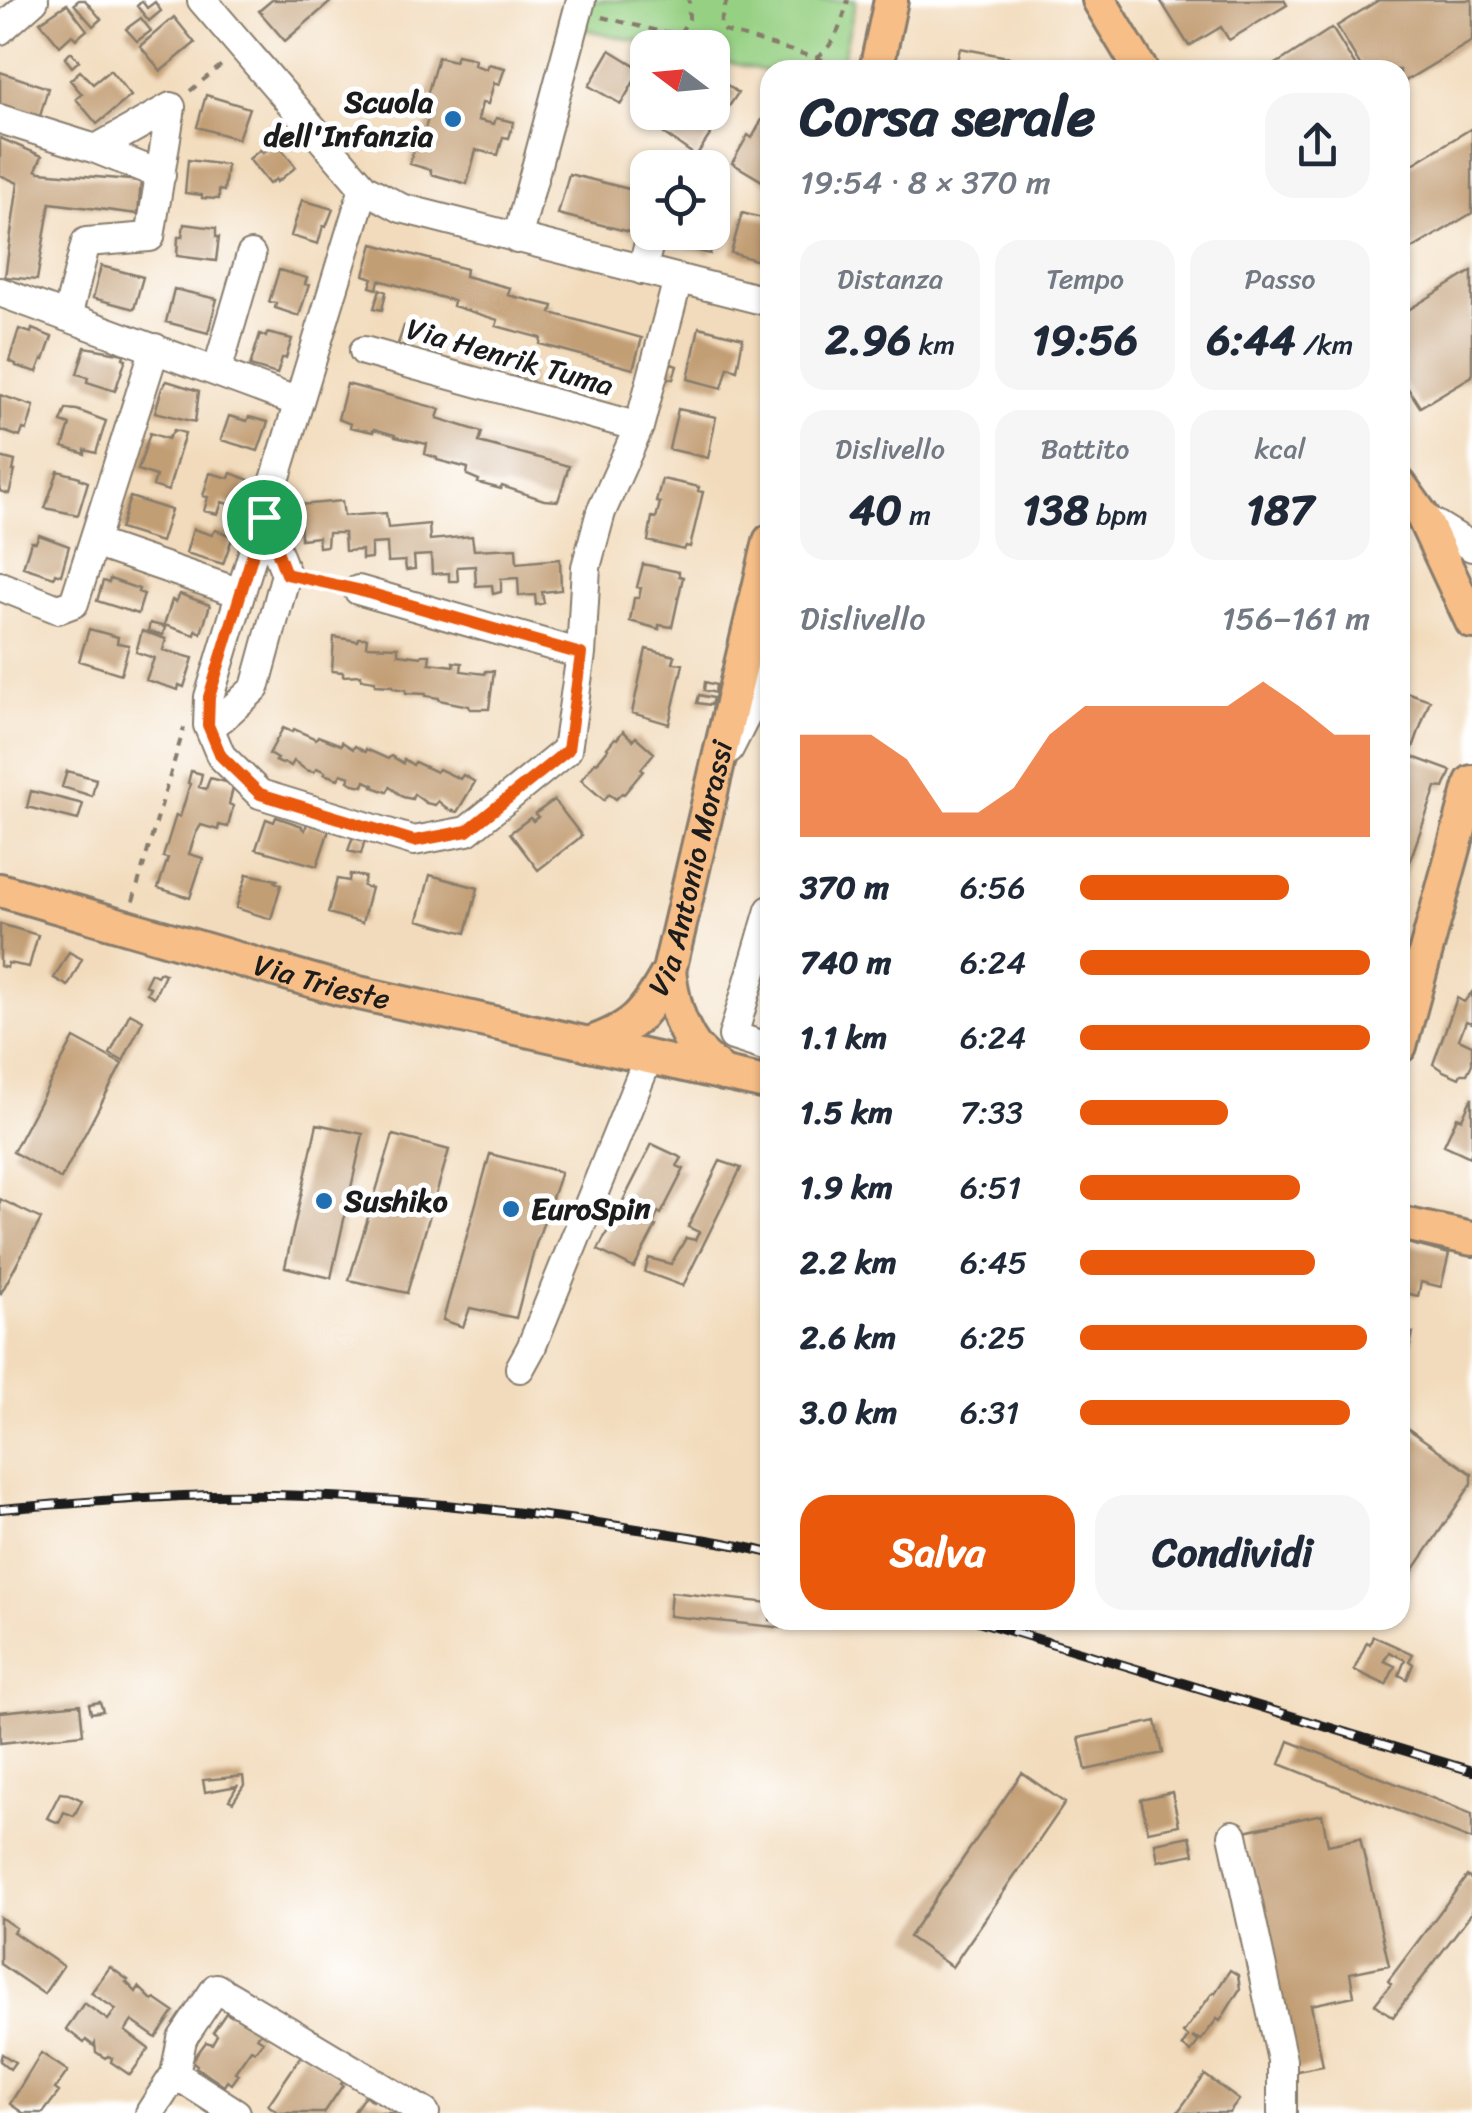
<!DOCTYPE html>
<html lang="it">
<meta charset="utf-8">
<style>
:root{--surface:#fff;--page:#f6f6f7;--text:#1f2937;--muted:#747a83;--accent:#ea580c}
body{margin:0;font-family:Sriracha,sans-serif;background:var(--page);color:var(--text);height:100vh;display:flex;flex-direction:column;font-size:38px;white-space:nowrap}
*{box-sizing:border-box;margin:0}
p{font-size:32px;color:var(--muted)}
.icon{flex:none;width:55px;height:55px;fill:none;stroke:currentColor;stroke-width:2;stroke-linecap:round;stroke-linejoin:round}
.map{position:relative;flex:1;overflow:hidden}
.side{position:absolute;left:760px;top:60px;width:650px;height:1570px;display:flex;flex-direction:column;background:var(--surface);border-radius:30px;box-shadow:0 2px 8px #0004}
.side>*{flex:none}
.needle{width:65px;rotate:286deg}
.buttons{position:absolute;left:630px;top:30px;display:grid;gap:20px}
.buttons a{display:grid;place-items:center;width:100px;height:100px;border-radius:20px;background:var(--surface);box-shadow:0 2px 8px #0004;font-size:50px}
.pin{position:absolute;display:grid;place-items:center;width:85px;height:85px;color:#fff;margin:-42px;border:5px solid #fff;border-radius:50%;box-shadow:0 2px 10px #0007}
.round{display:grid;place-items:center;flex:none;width:105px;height:105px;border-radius:30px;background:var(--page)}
.summary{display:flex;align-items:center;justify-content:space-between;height:170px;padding:0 40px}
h1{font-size:55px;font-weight:700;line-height:75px}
.figures{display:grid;grid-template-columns:repeat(3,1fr);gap:15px;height:170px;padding:10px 40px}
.figures div{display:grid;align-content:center;border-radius:25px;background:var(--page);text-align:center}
.figures b{font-size:42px;font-weight:700}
.figures small{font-size:28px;font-weight:400}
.figures p{font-size:28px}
.chart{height:280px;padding:20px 40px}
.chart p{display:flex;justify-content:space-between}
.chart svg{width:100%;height:180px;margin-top:10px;fill:var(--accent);opacity:.7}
.primary-button{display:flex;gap:20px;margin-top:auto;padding:20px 40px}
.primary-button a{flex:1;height:115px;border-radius:30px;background:var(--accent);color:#fff;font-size:40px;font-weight:700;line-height:115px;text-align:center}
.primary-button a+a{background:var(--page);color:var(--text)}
ul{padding:0 40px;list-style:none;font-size:32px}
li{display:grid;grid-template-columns:160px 120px 1fr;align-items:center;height:75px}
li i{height:25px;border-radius:12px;background:var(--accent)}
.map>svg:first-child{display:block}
.green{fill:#96d083;stroke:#597650;stroke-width:2.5}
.building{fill:#c29e75}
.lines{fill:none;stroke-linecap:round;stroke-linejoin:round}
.minor-casing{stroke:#877c6c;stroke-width:32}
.major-casing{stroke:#877c6c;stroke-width:38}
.path{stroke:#877c6c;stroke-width:4;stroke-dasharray:8 8;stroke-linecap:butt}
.minor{stroke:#fff;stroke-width:28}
.major{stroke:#f7be87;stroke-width:32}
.rail-casing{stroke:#1c1c1c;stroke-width:10}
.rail{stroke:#fff;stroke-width:6;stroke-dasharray:19;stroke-linecap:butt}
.route-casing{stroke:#fff;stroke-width:20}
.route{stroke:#ea580c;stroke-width:12}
.poi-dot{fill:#1f6fb2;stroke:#fff;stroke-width:4}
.labels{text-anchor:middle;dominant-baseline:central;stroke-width:10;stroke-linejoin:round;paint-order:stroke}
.poi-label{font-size:30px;font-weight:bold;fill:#1c1c1c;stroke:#fff;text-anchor:start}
.street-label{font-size:30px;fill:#1c1c1c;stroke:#fff}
</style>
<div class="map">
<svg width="1472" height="2113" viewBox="0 0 1472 2113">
<rect width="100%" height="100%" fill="#fff"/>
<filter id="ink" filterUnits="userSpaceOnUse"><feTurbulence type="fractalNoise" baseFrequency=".01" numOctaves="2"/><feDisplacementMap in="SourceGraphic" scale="20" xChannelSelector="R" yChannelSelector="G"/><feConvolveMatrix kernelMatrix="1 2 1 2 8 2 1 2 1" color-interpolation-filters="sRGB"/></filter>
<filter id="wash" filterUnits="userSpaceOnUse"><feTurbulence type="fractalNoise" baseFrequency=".0048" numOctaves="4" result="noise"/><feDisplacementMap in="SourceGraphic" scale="40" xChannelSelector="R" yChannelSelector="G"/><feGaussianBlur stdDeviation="2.25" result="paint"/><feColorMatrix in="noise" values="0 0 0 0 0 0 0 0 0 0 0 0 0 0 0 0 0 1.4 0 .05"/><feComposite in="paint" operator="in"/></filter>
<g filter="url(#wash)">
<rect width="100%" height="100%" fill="#f2dbbc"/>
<path class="green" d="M590,0H856L840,70H770V72L713,59L712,48L662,47L583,29Z"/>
<g id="blocks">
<path class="building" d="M79,0H85L101,19L93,26L74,4Z
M272,0H333L285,41L259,11Z
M1160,0H1284L1287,5L1229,40L1221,27L1189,46Z
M1379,0H1472V41L1400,84V70H1363L1337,26Z
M142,1L147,8L155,2L161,11L149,21L137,6Z
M67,4L87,30L76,39L72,35L60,46L40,22Z
M174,17L195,43L161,71L140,46Z
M141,18L151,31L137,41L126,29Z
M1332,28L1358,70H1266L1284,59Z
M960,48L1013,58L1012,65L1024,70H955Z
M610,50L641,69L621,104L589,86Z
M71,52L79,61L72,67L65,58Z
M457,55L475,59L474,65L486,69L488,64L505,68L499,85L494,83L488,104L482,103L478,120L494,124L496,118L514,122L509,138L503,137L498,155L476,150L467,184L431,174V170L410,164L417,135L423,136L430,111L423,109L438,57L455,61Z
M110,70L131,96L97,124L76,99L82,94L70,80L80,71L93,84Z
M0,72L48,88L39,120L0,107Z
M712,76L718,78L738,93L696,156L660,131L672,112H712Z
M206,95L249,108L238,139L197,127Z
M765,114L770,117L769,185L732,163L748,135L752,138Z
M1472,128V213L1400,256V172Z
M0,138L42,156L36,170L40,172L141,181L138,214L50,203L37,280L5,277L18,183L0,175Z
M276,142L296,167L277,182L276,179L269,184L249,159L260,150L263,153Z
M188,160L227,165L224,191L219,190V199L202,198V195L185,193Z
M569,174L645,193L634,233L558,214Z
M302,200L333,209L326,227L323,226L318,244L291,236Z
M742,213L770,220V264L731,253Z
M712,218L720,220L710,254L663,241L666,232H712Z
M184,224L216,228V237H219L216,261L177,256L178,237H182Z
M373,244L466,269L465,276L510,288L508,295L553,306L551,313L642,338L633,369L540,344L541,338L496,326L498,320L453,306L454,301L379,280L377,289L370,287L373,278L364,275Z
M101,266L143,277L134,309L93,298Z
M279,270L307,278L305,284L309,285L299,316L275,308L276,303L269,302Z
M1472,271V376L1420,407L1400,376V315Z
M174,289L217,299L208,333L166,322Z
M380,289L386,292L382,310L374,308Z
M404,326L411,327L406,346L398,344Z
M699,327L743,338L737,370L728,367L722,388L688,379Z
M19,329L31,333L32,329L52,337L44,360L42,359L37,372L16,366V364L9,361Z
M267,333L292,339L286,358H282L277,374L250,366L260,334L266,337Z
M85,347L124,354L123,358L126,359L115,391L87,382L88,377L77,374Z
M669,363L677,366L673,379L666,378Z
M521,372L532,376L527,396L510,392L514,377H518Z
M167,381L199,391L195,422L155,412L162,388Z
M347,384L440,409L437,418L482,432L479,442L569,466L558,501L544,500L502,486L501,489L478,483L479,480L467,475L468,468L437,460V458L425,454L427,444L395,437V435L374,429L373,432L350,427L351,424L338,419Z
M0,395L34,406L27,430L23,429L20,437L0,430Z
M66,409L77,410L106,421L96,453L85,450V454L63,447L70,425L61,422Z
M678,409L716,417L708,458L669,449Z
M229,416L247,421L249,417L268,422L258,451L221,440Z
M174,430L185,433L168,491L153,486L156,476L138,470L150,433L168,439Z
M0,457L15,461L13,471H15L9,494L0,491Z
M58,471L80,477V479L88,482L78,515L45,508Z
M210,473L229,478L231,473L249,480L241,508L222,502L218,514L204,511L208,497L203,496Z
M662,479L699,487L698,491L703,492L690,547L686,546L684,550L648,541L652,517L656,518L660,503L656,502Z
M130,497L171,510L161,542L120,529Z
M342,501L344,516L386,513L388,528L429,524L430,540L472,536L474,550L516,548L517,563L560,559L561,590L542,592L544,603L536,605L535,595L519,596L518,578L501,579V592L493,594L492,585L476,586L475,566L457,567L458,581H449V573L432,574L431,555L414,556L415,569L406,570L405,561L388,562L387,543L371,544V558L362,559V550L345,551L344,533H328L327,546L319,547L318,537L301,539L300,505Z
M193,529L212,535L215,530L233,536L223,564L186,553Z
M39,535L69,546L61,575L55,573L54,577L23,567L31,542H36Z
M643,564L679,572V576L683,577L672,627L659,625V629L630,621L634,598H639L641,588L637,587Z
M110,579L139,589L138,592L144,594L138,614L97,601L103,581L109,583Z
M180,594L210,605L201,633L196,630L195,635L164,625L172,600L176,602Z
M150,623L165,627L163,635L148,631Z
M89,629L118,637L117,643L129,645L121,674L79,661Z
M142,631L166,639L163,650L193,658L184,687L179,685L178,690L146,680L154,658L136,652Z
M334,637L358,641L359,638H367L366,646L398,647V654L421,657L422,655H430L429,663L454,666L453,662L462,663L461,671L485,674L486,671H494L489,709H470L469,706L439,700V698L426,696V694L406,693V690L393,688V686L375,685V681L361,679V675L343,676V672L332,671Z
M646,649L675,656L673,663L683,664L669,724L632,713Z
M705,682L716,685L715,693L704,690Z
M1400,690L1430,700L1410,756L1451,771L1444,788L1436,787L1401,886Z
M699,695L713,698L711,705L697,703Z
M283,728L292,732L294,729L316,739L318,736L341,745L342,742L353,749L355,746L365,752L366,749L388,759L391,756L403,763L404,759L413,765L415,762L436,772L439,769L460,779L463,775L475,782L457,812L449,810L438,801L435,805L426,803L414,794L412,799L403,797L390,787L387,792L373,787L374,785L365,781L363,786L354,784L348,781L350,777L341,774L338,779L324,774L325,772L317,768L314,772L306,770L294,761L291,766L285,763L282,764L275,761L277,759L269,754Z
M623,731L633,740L636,737L654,753L641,769L643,771L624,794L622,793L616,799L609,794L604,800L581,780L595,762L597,763L608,749L607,748L615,738L617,739Z
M67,771L96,779L92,796L62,787Z
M191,771L202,774L199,787L206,789L210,778L234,784L229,804L233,806L228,827L219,825L218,830L201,825L196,833L189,854L203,858L190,898L158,888L168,858L163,857L176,815L180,817L190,784L188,783Z
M31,791L83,804L78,820L27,807Z
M554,800L582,836L538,870L510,833L530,818L533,821L538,817L535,814Z
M276,817L302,826V828L305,830L307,823L329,830L317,866L256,849L266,819L274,822Z
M354,833L366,836L361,854L348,851Z
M247,874L277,880L275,882L281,885L271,919L236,908Z
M350,874L365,877L363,886L371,888L362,923L328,913L337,879L349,881Z
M430,875L478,888L466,933L418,920Z
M0,924L38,935L29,967L8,963L7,968L0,966Z
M69,952L82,959L68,986L54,978Z
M160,972L165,974L154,997L147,993L150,987L145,985L151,973L157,976Z
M1472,992V1023L1466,1021L1459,1039L1472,1045V1064L1467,1074H1461L1459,1078L1443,1071L1433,1064L1457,998L1464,1002Z
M130,1013L143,1020L123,1061L110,1054Z
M74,1038L122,1064L61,1179L13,1152Z
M1472,1097V1151L1470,1157L1444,1145L1457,1117L1462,1119Z
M317,1124L363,1134L331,1278L285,1267Z
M393,1135L449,1150L407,1293L349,1280Z
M652,1144L682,1158L677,1166L684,1169L661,1214L658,1212L653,1225L656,1226L634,1268L598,1250Z
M490,1154L561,1172L535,1247L516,1318L470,1308L463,1327L443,1320Z
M720,1161L741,1168L683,1286L645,1272L649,1258L671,1264L686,1238L695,1240L699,1232L688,1227Z
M0,1199L41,1219L0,1295Z
M1400,1241L1449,1254L1441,1287L1421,1282L1418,1296L1401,1292L1403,1281L1400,1280Z
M1400,1330L1413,1333L1407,1358L1400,1356Z
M1400,1423L1472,1474V1483L1400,1590Z
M671,1592L770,1603V1620H785L784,1628L669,1616Z
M1373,1636L1413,1654L1409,1661L1413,1664L1407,1679L1399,1675L1405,1660L1389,1652L1384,1661L1395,1666L1386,1685L1354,1670L1367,1642L1370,1644Z
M100,1702L103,1711L91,1713L89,1704Z
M80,1704L83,1734L0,1743V1712Z
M1156,1721L1163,1753L1086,1770L1079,1738Z
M1289,1741L1472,1814V1840L1280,1764Z
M1022,1773L1065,1803L952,1967L909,1937Z
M243,1776L244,1785L233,1802L229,1800L237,1786L205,1792L203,1780Z
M1172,1792L1179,1825L1148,1831L1141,1799Z
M60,1793L69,1794L82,1800L74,1816L64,1812L59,1823L47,1818Z
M1322,1814L1328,1845L1360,1838L1389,1965L1350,1973L1354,1996L1311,2005L1323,2066L1297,2071L1245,1831Z
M1190,1836L1194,1854L1158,1861L1155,1843Z
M1467,1876L1472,1880V1912L1393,2017L1375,2004L1391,1984L1388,1981Z
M0,1917L16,1928L13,1932L63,1966L44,1994L0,1964Z
M110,1967L128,1980L126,1982L136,1992L139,1987L153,2001L155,1999L174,2012L156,2038L132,2021L125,2031L149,2049L130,2075L111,2062L112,2058L108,2056L105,2058L96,2052L95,2044L94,2046L86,2040L84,2043L66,2029L84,2003L108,2020L116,2009L91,1993Z
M1230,1970L1238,1975L1240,1989L1220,2021L1217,2019L1201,2040L1194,2037L1193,2038L1198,2042L1191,2052L1182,2046L1188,2037L1183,2033L1213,1992L1215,1993Z
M226,2013L231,2016L233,2013L261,2032L257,2037L263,2041L255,2051L251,2049L235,2072L238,2074L231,2084L227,2081L224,2086L196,2067L197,2065L192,2061L206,2042L212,2044L217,2035L213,2032Z
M304,2052L343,2080L341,2084L343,2085L324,2113H279L268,2105Z
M41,2053L68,2071L55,2089L59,2092L43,2113H23L10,2104Z
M2,2054L15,2062L10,2069L0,2061Z
M1205,2075L1239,2100L1229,2113H1177Z
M365,2095L372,2101L375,2098L399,2113H353Z"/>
</g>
</g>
<g filter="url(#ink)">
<use href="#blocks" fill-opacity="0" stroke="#877c6c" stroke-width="2.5"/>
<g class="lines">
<defs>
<path id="minor" d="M202,0L364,188L401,208L770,302
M0,30L34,0
M0,119L96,149L161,175
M96,149L171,107
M364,188L209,697L208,725L221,756L260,794L414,841L467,831L567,750L581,654L586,567L601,512L639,427L678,279
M517,239L581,0
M642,270L652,232
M0,292L298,402
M67,317L86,242L150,237L171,107
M364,351L639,427
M217,371L251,255
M1423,517L1472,547
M94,543L240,593
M0,586L58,609L74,603L155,348
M358,590L581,654
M208,725L222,718L255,688L286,574L264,517
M729,749L764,680L770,654
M770,910L733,1036L770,1048
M520,1368L531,1348L649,1056
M1233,1835L1282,2060V2113
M175,2074L236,2113
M150,2113L175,2074L182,2039L216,1988L425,2113"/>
<g id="major">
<path d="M1099,0L1141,70"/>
<path d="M876,70L891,0"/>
<path d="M1400,485L1423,517L1472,622"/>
<path id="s1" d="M0,890L341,989L770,1084"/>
<path d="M669,971C672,996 678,1024 694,1046C702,1056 714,1065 723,1074"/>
<path id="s2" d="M588,1044C637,1027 644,1014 669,971L770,541"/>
<path d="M1400,1046L1472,782"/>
<path d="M1400,1223L1472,1239"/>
</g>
</defs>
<use href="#minor" class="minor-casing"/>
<use href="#major" class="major-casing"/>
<path class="path" d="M727,0L720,24L724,31L851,68
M602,17L662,32L680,33L689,19V0
M816,58C836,45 842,22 848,0
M190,91L225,62
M309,579L334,585
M133,901L184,728
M1400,1096L1408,1072
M1400,1180L1405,1188L1400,1192"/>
<use href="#minor" class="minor"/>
<use href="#major" class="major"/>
<defs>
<path id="rail" d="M0,1509C71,1503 141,1497 212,1495C341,1493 470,1505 598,1523C655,1532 714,1539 770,1553
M975,1620L1472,1771"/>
</defs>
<use href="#rail" class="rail-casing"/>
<use href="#rail" class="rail"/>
</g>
</g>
<g class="lines" filter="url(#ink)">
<defs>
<path id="route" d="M264,517L286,574L358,590L581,654L568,750L467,831L414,841L260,794L221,756L208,725L209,697Z"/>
</defs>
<use href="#route" class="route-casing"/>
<use href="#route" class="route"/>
</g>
<g class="poi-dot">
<circle cx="453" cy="119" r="10"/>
<circle cx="324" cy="1201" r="10"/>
<circle cx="511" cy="1209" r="10"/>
</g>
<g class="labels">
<g class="poi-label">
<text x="433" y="102" text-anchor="end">Scuola<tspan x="433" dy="34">dell'Infanzia</tspan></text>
<text x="344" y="1201">Sushiko</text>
<text x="531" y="1209">EuroSpin</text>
</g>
<g class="street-label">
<text transform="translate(510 357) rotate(16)">Via Henrik Tuma</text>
<text stroke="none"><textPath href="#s2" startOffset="218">Via Antonio Morassi</textPath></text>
<text stroke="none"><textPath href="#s1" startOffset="335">Via Trieste</textPath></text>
</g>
</g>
</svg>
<div class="buttons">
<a><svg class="needle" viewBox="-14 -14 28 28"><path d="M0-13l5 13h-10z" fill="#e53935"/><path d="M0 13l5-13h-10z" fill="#747a83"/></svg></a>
<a><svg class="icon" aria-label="locate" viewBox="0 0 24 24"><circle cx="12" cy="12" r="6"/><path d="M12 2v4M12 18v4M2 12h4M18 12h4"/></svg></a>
</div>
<div class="pin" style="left:264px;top:517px;background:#1e9e55"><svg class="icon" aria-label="arrive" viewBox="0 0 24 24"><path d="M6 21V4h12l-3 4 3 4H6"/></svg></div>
<section class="side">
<div class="summary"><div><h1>Corsa serale</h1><p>19:54 · 8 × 370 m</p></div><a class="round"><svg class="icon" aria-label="share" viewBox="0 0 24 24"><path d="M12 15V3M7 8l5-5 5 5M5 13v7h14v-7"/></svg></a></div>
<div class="figures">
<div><p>Distanza</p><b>2.96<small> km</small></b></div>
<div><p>Tempo</p><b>19:56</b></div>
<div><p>Passo</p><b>6:44<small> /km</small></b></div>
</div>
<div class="figures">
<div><p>Dislivello</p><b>40<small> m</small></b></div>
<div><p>Battito</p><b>138<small> bpm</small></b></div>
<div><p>kcal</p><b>187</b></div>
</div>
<div class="chart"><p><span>Dislivello</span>156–161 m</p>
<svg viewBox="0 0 160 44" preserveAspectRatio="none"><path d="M0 44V19L10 19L20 19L30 25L40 38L50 38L60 32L70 19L80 12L90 12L100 12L110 12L120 12L130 6L140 12L150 19L160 19V44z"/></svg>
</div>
<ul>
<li><b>370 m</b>6:56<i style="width:72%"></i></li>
<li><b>740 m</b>6:24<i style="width:100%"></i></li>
<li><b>1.1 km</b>6:24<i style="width:100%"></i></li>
<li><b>1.5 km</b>7:33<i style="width:51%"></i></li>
<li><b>1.9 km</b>6:51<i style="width:76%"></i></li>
<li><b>2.2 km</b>6:45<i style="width:81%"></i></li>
<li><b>2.6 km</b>6:25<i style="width:99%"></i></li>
<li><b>3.0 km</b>6:31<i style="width:93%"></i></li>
</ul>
<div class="primary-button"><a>Salva</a><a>Condividi</a></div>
</section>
</div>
